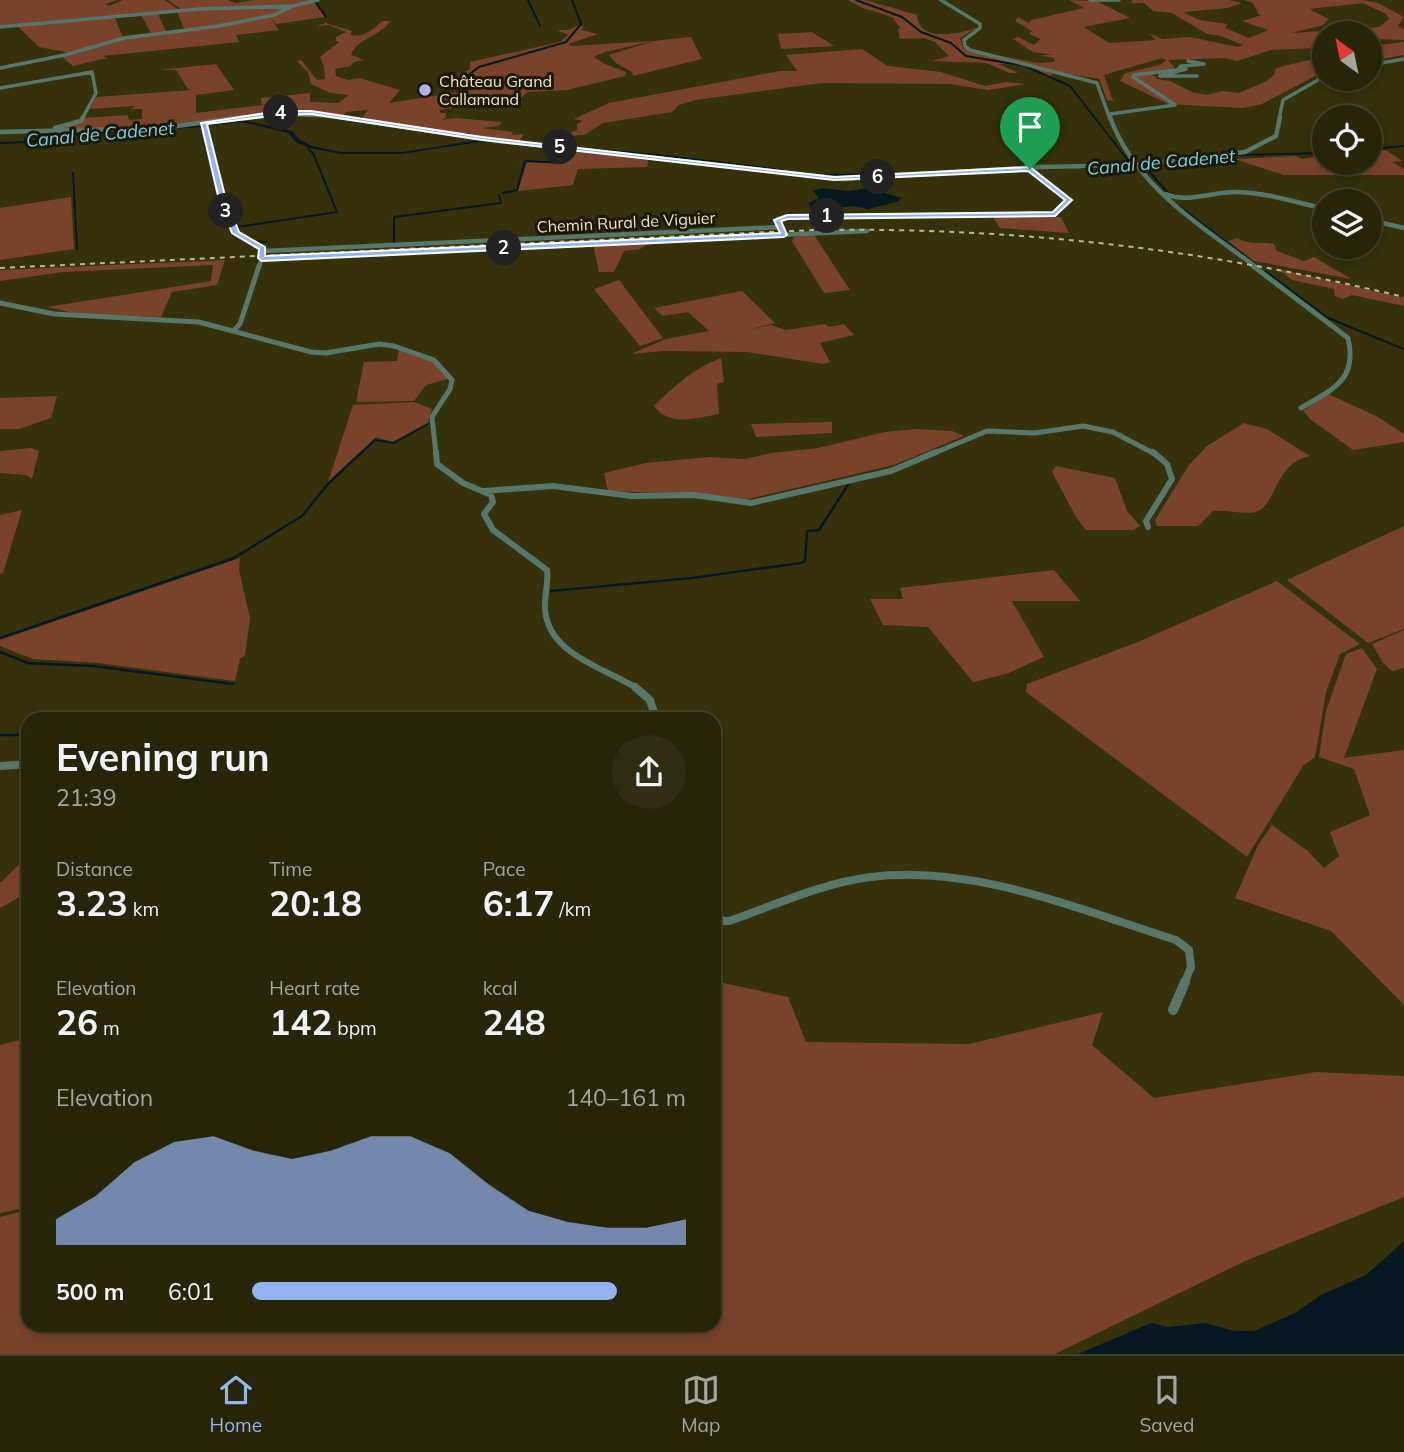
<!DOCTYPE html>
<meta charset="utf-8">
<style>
:root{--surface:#272508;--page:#2f2d12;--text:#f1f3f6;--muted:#a4a59c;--line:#434229;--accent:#95b2f1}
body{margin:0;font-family:Mulish,sans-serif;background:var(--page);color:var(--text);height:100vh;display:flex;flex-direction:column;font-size:26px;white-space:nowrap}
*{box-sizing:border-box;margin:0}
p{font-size:23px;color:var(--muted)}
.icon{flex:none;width:38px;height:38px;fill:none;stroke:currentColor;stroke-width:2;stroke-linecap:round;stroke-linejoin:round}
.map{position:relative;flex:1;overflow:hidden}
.side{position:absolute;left:21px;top:712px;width:700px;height:620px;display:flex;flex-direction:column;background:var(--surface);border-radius:21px;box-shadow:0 4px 10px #0003,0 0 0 2px var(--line)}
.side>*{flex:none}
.needle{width:46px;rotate:327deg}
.fabs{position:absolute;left:1312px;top:21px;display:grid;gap:14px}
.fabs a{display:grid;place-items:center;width:70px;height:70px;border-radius:50%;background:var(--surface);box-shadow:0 4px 10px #0003,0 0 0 2px var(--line);font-size:35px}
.pin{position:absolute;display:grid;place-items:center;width:60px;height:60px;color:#fff;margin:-72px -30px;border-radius:50% 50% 50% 0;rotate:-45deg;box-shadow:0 0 7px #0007}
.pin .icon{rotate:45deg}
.km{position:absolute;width:35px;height:35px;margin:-18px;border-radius:50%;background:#222;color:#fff;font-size:19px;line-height:35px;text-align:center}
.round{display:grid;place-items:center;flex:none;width:74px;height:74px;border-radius:37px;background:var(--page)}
.headline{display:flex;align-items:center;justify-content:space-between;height:119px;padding:0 35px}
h1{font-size:38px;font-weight:700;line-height:52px}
.figures{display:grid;grid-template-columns:repeat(3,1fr);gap:10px;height:119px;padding:7px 35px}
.figures div{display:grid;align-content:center}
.figures b{font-size:35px;font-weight:700}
.figures small{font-size:19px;font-weight:400}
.figures p{font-size:19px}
.chart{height:196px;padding:14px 35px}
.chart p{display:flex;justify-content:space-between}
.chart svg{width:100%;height:126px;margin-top:7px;fill:var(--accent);opacity:.7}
ul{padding:0 35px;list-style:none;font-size:23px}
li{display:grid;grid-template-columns:112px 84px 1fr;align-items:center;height:52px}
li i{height:18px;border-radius:9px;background:var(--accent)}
.tabs{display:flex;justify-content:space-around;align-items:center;height:98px;border-top:2px solid var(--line);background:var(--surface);font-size:19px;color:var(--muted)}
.tabs a{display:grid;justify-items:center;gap:4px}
.tabs .selected{color:var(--accent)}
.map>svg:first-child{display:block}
.green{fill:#79432b;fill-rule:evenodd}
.water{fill:#06181f}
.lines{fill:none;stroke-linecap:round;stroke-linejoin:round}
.stream-far1{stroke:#06181f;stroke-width:2}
.stream{stroke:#06181f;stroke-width:2.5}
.canal{fill:#06181f;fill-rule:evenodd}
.street-far5{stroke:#597769;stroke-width:3.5}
.street-far4{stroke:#597769;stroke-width:4.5}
.street-far3{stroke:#597769;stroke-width:5}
.street-far2{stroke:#597769;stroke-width:6}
.street-far1{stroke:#597769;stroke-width:8}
.street{stroke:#597769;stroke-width:10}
.rail{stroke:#bbb995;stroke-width:2;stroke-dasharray:5 5;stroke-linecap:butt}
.route{fill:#95b2f1;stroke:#fff;stroke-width:2;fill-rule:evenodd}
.poi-dot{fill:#afaefa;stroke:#1b1800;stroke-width:2.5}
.labels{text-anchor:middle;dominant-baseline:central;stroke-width:6;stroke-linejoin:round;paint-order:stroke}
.far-poi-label{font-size:16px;fill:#e7e5c2;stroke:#1b1800;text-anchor:start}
.far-street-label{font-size:16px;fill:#e7e5c2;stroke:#1b1800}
.far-water-label{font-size:18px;font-style:italic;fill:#75d1f3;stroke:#1b1800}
</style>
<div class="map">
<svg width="1404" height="1354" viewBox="0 0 1404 1354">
<rect width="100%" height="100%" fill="#34310b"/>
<path class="green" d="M0,0H118L105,4L109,6L123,0H165L179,10H182L168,0H227L236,3L253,0H315L313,1L325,17L276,24L269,16L279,30L236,35L239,42L103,56L107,58L73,66L63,58L70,53L39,47L18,27L0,26ZM177,11L184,29L118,40L123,38L115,18L141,15L151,33L166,31L158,14Z
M848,0H866L917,15C918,42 958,35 978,27L960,38L963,48L1037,63L1055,62L1054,58L1039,55H1053L1033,52L1013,39L1018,37L1034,45L1041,39L1029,34L1032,31L1015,21L1018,17L1029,23L1031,20L1084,8L1069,0L1096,1L1130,18L1084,27L1109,43L1156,40L1149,33L1162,39L1190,37L1238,47L1243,45L1221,36L1207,34L1172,13L1153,11L1144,3H1127L1133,2L1131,0H1230L1242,3L1228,8L1183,12L1199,20L1228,24L1225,28L1249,38L1268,30L1242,21L1262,15H1259L1253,3L1244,0H1362L1378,3L1404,17L1398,26L1404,30V40L1370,39V33H1325V41L1315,43L1316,48L1271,50L1237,61L1225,58L1168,60L1175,68L1151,74L1158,79L1170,81L1192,92L1207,95L1222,91L1239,93L1265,82L1274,75L1276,68L1325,56V71L1262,104L1243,108L1168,104L1120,81L1125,73L1159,65L1167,60L1162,58L1104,75L1113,101L1107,100L1099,79L1040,69L1053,74L1049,77C1033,70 1017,63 999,64L1018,73H1010L986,63L932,61L949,56L935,42L924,38L900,39L898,29L901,28L893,19L895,18L863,8ZM1363,3L1386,14L1389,19L1379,27L1292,33L1323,25L1329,19L1309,9Z
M382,21H390C382,36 358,37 351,55L364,60L353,62L351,66L335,69L336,76L348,80L359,78L400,90L389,103L472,90L470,86L453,83L457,82L456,77L470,69V62L560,42L568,35L557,30H569L578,25L584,27L581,30L598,34L568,44L572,46L653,41L605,52L594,57L605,64L626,72L625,76L567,90L528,92L522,97L439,110L441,113H446V118L441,120L456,118L502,122L499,126L482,128L513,132L512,135L524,134L519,141L472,136L471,133L454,134L362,118L368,110L346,112L343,116L290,112L164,127L53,129L83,118L128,115L129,120L142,119V109H131L135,106L90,109L96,97L192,90L188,89L176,70H159L216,64L234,90L196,95V113L262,105L261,98L310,93V102L339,103L348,95L330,93L311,84L308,72L297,61L301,60L317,80L325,79L324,67L320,57L339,42L336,41V37L346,32L329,25L317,26L325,23L352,31L350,35C363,38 373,30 382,21Z
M812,32L834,46L781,49L778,34Z
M691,37L702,59L633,76L632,72L616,63L609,55L654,41Z
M1404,42V55L1370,61V46Z
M862,49L888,66L941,72L985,86L1006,82L1026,84L988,90L950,84L822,83L696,100L679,105L672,112L603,123L584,135L563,136L577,130V124L583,121L574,119L609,103L780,71H797L786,55Z
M568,150L649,157L647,167L578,169L573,185L518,191L527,162L565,163Z
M1386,150L1402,161L1392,162L1404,169V175H1284L1234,159L1296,156L1302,159L1325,155V163H1370V151Z
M71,197L74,249L0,260V208Z
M992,216L1061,217L1069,233L1000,228Z
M814,235L850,290L824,293L792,241L794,237Z
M1238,238C1251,246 1260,241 1274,244L1277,251L1304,261L1314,257L1351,279L1254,261L1228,241Z
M652,242L640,249L624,251L614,272H599L593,244Z
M225,260L217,285L172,292L161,317L78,314L47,307L211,281L213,265L63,272L0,281V270Z
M1278,269L1404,298V306L1352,295L1343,299L1335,296L1334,289L1292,280Z
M619,280L663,338L640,346L594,289Z
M742,291L775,323L748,330L771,325L786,330L825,324L829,327L844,324L854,335L820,343L830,362L823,364L747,352L664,351L631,354L666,339L709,331L688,312L663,316L654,308Z
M399,349L434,362L448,379L426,385L414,401L356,402L364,362L397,361Z
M721,358L724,382L717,384L719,414C697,418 669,427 654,406C674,386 694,368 721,358Z
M1328,394L1378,417L1404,434V442L1353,450L1310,419L1303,411Z
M57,396L51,418L19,429H0V398Z
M414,402L432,409L428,423L392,442L376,437L328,482L353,405Z
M832,422V433L756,437L751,424Z
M1244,423L1267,429L1310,456C1276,462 1276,504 1258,511C1246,516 1227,509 1213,511L1198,526H1157L1155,520L1189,465L1207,446Z
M916,429L952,431L964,436L894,465L748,499L698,494L608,491L604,473L646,463L710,457L744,459L772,453L818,448L885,432Z
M31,448L39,451L32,479L26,475L0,473V451Z
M1056,466L1115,478L1127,511L1140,526L1133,530H1086L1076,517L1052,472Z
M22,510L3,573L0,574V515Z
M1404,526V629L1368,643L1287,580Z
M240,558L239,570L250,618L245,655L240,659L235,681L98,663L33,659L0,646V640Z
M1054,570L1080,601H1012L1044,657L1006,674L973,682L928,627L883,625L870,599H903L900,588Z
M1277,581L1360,644L1340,654L1326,692L1315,757L1303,766L1247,857L1026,692L1027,684L1138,642Z
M1404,630V668L1392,671L1383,663L1372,644Z
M1362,648L1377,669L1344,758L1404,750V1005L1331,931L1235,898L1258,845L1272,825L1308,851L1324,868L1339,856L1330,832L1370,815L1354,769L1319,757L1326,711L1346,654Z
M28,856V870L24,876H28V892L0,908V883Z
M714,981L788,997L806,1042L969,1044L1103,1012L1092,1045L1154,1098L1316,1072L1404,1076V1197L1245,1261L1055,1354H0V1217L28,1210V1325H714Z
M28,1038V1207L0,1213V1045Z"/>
<path class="water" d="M822,188L848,191L870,188L901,198L897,202L868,209L853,206L822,210L811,208L809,203L819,198L813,191Z
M1404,1241V1354H1078L1151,1323L1168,1327L1206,1323L1234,1331H1254L1295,1313L1321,1295L1366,1275Z"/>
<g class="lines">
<path class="stream-far1" d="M528,0L540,26
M856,0L902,17L921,32L951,43L966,56L1025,66L1070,86L1130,163
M315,1L326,17
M472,83L467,76L479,67L566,42L581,24L572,0
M1144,166L1170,195
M73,173L77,249
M214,175L218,196
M503,193L517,190L525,161L563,163
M1179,206L1259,267
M240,234L237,227L337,212L313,153L308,149
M251,241L266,242
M394,244V217L501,203L499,195
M1265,271L1328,318L1404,349
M360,454L375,440L394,443L428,424"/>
<path class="stream" d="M551,591L692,578L801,563L805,561L807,531L819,530L849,483
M0,638L234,558L302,516L328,484L362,452
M0,652L28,663L93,666L233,684
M347,719L351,714
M0,735H28"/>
<path class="canal" d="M242,120L292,131L300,140L312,146L341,152H402L479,140L495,142L493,143L479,142L402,154H341L309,148L296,142L288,133L242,122L210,125L208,124Z
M200,125L202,127L174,129L172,128Z
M142,129L144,131L57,136L29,143L0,144V142L29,141L57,134Z
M528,143L658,154L782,169L784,170L782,171L658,156L526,145V144Z
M1404,145V147L1370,150V148Z
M1325,152V154L1236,156L1234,155L1236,154Z
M1135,165L1137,166V167L1082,169L1080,168L1082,167Z
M890,173L892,174V175L827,176L825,175L827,174Z"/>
<path class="street-far5" d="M941,0L980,24V28L964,40L965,46L970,50L1097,83L1110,119
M1090,0H1119
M0,27L199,9L293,6L318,0
M1370,65L1404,59
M1182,66L1204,64L1188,61
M0,68L65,55L124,38L219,26L274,15L293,6
M0,88L92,72L96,93L82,119
M1110,114L1175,105L1133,77L1134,75L1177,70L1181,66L1186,69L1160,76H1197
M229,119C271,113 309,113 351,119
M1279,119L1283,100L1325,76"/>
<path class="street-far4" d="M339,117L492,140L844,179L1040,167L1136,165L1245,152L1276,136L1280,117
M1110,117C1135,186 1200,225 1256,267
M204,123L222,200L236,233L264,251L259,267
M55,128L81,121L83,117
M0,132L163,128L242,117
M1166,194C1187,204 1215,191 1237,192C1267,193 1296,202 1325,209
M1370,220L1404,228
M782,231L778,219L787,217L1055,214L1069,200L1031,170
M264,251L781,227
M262,259L867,231"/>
<path class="street-far3" d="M1253,266L1348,338C1358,380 1333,389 1301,408
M0,303L54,314L199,322L311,352L326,353L379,344L394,346L434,360L452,380L450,389L432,417L436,454
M234,330L240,324L259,266
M932,454L987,431L1035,433L1083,426L1113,432L1155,454"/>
<path class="street-far2" d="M436,452L437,464L463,483L491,495L493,502L484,514L493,530L547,570C549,583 544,595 545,609C548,655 606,668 638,689
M484,491L553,486L632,496L694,495L751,503L891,471L936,452
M1148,527L1146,521L1172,479L1167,464L1153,452"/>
<path class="street-far1" d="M635,687L650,700L656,719
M0,766L28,764
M714,912L723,921H729C775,905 822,883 871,877C974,864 1080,910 1176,940L1189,950L1191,967L1184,984"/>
<path class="street" d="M1173,1010L1185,982"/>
<path class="rail" d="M0,268L813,230C1020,227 1203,249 1404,297"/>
</g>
<path class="route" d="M279,111H311L482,137L834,177L1030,167L1072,200L1055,216L788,219L781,221L787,235L784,237L262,261L258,258L259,249L232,233L219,200L201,123ZM311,114L482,140L834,180L1028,171L1065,200L1053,212L787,215L774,220L780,233L265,256V247L239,232L226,200L207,124L279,115Z"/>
<circle class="poi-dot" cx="425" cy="90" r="7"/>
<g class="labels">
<g class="far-poi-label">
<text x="439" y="81">Château Grand<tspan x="439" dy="18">Callamand</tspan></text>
</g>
<g class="far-street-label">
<text transform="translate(626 222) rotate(-3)">Chemin Rural de Viguier</text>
</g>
<g class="far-water-label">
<text transform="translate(100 134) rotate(-5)">Canal de Cadenet</text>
<text transform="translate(1161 162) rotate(-5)">Canal de Cadenet</text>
</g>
</g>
</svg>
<div class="fabs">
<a><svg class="needle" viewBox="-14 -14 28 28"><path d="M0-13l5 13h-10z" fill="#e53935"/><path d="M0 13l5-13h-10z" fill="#a4a59c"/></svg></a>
<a><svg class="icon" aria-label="locate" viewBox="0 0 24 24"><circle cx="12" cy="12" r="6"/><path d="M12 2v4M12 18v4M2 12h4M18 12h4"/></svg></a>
<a><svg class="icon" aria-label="layers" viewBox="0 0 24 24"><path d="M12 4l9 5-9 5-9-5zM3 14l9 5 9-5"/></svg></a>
</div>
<div class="pin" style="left:1030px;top:169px;background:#1e9e55"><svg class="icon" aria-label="arrive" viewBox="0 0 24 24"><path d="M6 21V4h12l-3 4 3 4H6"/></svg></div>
<b class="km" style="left:827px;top:216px">1</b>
<b class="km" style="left:504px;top:248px">2</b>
<b class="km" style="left:226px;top:211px">3</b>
<b class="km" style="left:281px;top:113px">4</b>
<b class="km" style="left:560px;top:147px">5</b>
<b class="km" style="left:878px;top:177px">6</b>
<section class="side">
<div class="headline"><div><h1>Evening run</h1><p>21:39</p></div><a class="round"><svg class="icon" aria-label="share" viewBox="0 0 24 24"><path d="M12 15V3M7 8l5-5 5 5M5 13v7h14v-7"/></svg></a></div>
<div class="figures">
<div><p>Distance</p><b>3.23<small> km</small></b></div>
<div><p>Time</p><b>20:18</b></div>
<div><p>Pace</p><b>6:17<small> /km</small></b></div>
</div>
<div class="figures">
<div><p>Elevation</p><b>26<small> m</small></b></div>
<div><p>Heart rate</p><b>142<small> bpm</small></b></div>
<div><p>kcal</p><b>248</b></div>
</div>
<div class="chart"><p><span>Elevation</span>140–161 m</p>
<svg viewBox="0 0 160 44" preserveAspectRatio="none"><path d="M0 44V35L10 27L20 15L30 8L40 6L50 11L60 14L70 11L80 6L90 6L100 12L110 23L120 32L130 36L140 38L150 38L160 35V44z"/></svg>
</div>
<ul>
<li><b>500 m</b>6:01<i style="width:84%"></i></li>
</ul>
</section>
</div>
<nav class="tabs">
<a class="selected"><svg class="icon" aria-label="home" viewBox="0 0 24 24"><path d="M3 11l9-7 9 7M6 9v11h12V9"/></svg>Home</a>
<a><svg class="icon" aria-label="map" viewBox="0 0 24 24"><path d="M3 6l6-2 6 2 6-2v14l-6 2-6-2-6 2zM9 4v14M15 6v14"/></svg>Map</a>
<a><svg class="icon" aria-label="saved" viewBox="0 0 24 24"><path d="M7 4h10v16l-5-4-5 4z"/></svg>Saved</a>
</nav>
